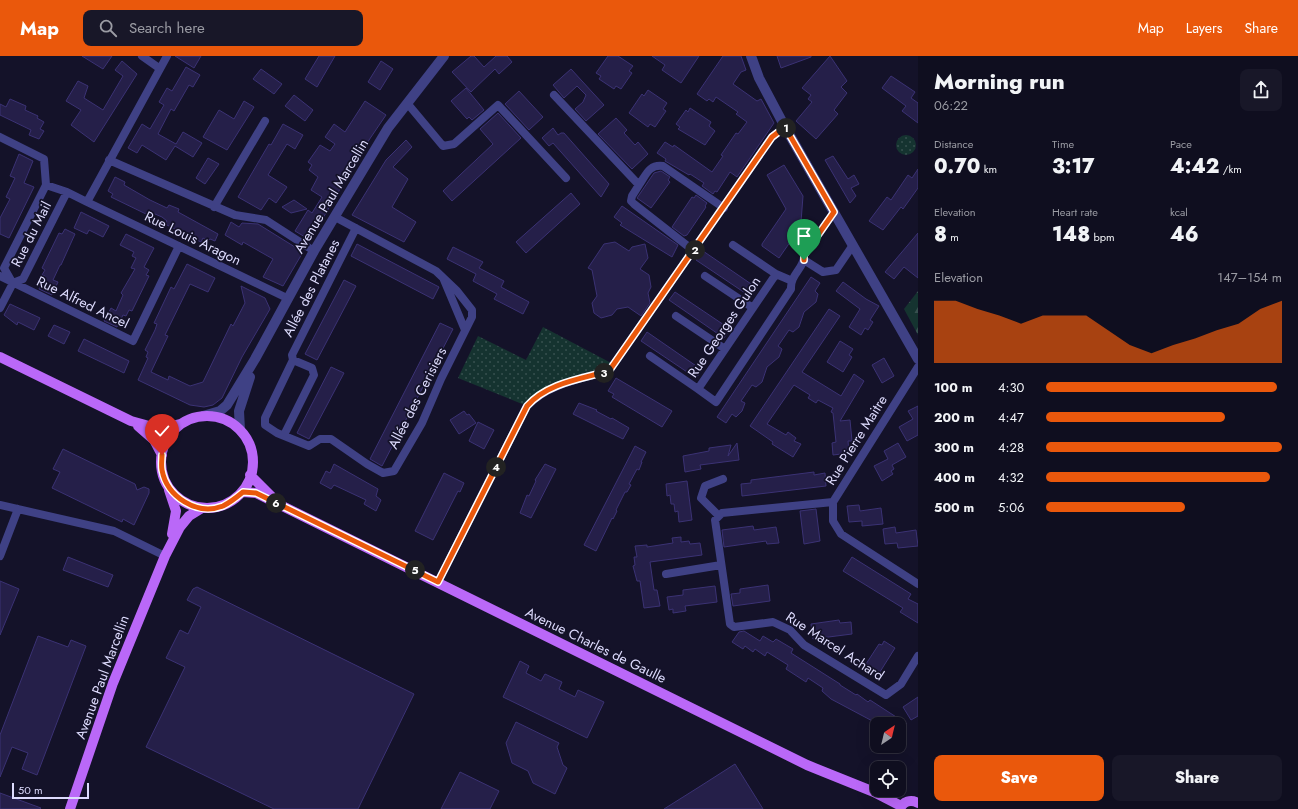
<!DOCTYPE html>
<meta charset="utf-8">
<style>
:root{--surface:#0f0e1f;--page:#181728;--text:#f1f3f6;--muted:#9b9ca4;--line:#2f2e3d;--accent:#ea580c}
body{margin:0;font-family:Jost,sans-serif;background:var(--page);color:var(--text);height:100vh;display:flex;flex-direction:column;font-size:15px;white-space:nowrap}
*{box-sizing:border-box;margin:0}
p{font-size:13px;color:var(--muted)}
.icon{flex:none;width:22px;height:22px;fill:none;stroke:currentColor;stroke-width:2;stroke-linecap:round;stroke-linejoin:round}
.map{position:relative;flex:1;overflow:hidden}
.drawer{display:flex;flex-direction:column;background:var(--surface);width:380px}
.drawer>*{flex:none}
.needle{width:26px;rotate:35deg}
.fabs{position:absolute;left:870px;top:661px;display:grid;gap:8px}
.fabs a{display:grid;place-items:center;width:36px;height:36px;border-radius:8px;background:var(--surface);box-shadow:0 4px 16px #0002,0 0 0 1px var(--line);font-size:20px}
.scale{position:absolute;left:12px;bottom:10px;width:77px;box-sizing:border-box;padding-left:4px;border:2px solid #dddbfd;border-top:0;font-size:11px;line-height:14px;white-space:nowrap;color:#dddbfd;-webkit-text-stroke:3px #141229;paint-order:stroke}
.pin{position:absolute;display:grid;place-items:center;width:34px;height:34px;color:#fff;margin:-41px -17px;border-radius:50% 50% 50% 0;rotate:-45deg;box-shadow:0 0 4px #0007}
.pin .icon{rotate:45deg}
.km{position:absolute;width:20px;height:20px;margin:-10px;border-radius:50%;background:#222;color:#fff;font-size:11px;line-height:20px;text-align:center}
.round{display:grid;place-items:center;flex:none;width:42px;height:42px;border-radius:8px;background:var(--page)}
.summary{display:flex;align-items:center;justify-content:space-between;height:68px;padding:0 16px}
h1{font-size:22px;font-weight:800;line-height:30px}
.metrics{display:grid;grid-template-columns:repeat(3,1fr);gap:6px;height:68px;padding:4px 16px}
.metrics div{display:grid;align-content:center}
.metrics b{font-size:20px;font-weight:800}
.metrics small{font-size:11px;font-weight:400}
.metrics p{font-size:11px}
.chart{height:112px;padding:8px 16px}
.chart p{display:flex;justify-content:space-between}
.chart svg{width:100%;height:72px;margin-top:4px;fill:var(--accent);opacity:.7}
.button{display:flex;gap:8px;margin-top:auto;padding:8px 16px}
.button a{flex:1;height:46px;border-radius:8px;background:var(--accent);color:#fff;font-size:16px;font-weight:800;line-height:46px;text-align:center}
.button a+a{background:var(--page);color:var(--text)}
ul{padding:0 16px;list-style:none;font-size:13px}
li{display:grid;grid-template-columns:64px 48px 1fr;align-items:center;height:30px}
li i{height:10px;border-radius:5px;background:var(--accent)}
header{display:flex;align-items:center;gap:24px;box-sizing:border-box;height:56px;padding:0 20px;background:var(--accent);color:#fff}
header strong{font-size:19px}
nav{display:flex;gap:22px;margin-inline-start:auto;font-size:14px}
.search{width:280px;height:36px;background:var(--page);display:flex;align-items:center;gap:10px;box-sizing:border-box;padding:0 14px;border-radius:8px;color:var(--muted);font-size:15px}
main{display:flex;flex:1;min-height:0}
.map>svg:first-child{display:block}
.forest{fill:url(#forest-firs)}
.park{fill:url(#park-dots)}
.building{fill:#251f49;stroke:#3b3274}
.lines{fill:none;stroke-linecap:round;stroke-linejoin:round}
.minor{stroke:#3f4185;stroke-width:8}
.tertiary{stroke:#3f4185;stroke-width:10}
.primary{stroke:#ba68f8;stroke-width:10}
.route-casing{stroke:#fff;stroke-width:8}
.route{stroke:#ea580c;stroke-width:5}
.labels{text-anchor:middle;dominant-baseline:central;stroke-width:3.5;stroke-linejoin:round;paint-order:stroke}
.street-label{font-size:14px;fill:#dddbfd;stroke:#141229}
</style>
<header>
<strong>Map</strong>
<div class="search"><svg class="icon" aria-label="search" viewBox="0 0 24 24"><circle cx="10" cy="10" r="6"/><path d="M15 15l6 6"/></svg>Search here</div>
<nav><a>Map</a><a>Layers</a><a>Share</a></nav>
</header>
<main>
<div class="map">
<svg width="918" height="753" viewBox="0 0 918 753">
<defs>
<pattern id="forest-firs" width="22" height="20" patternUnits="userSpaceOnUse"><rect width="22" height="20" fill="#153330"/><path d="M5 1l3.5 6h-7zM16 11l3.5 6h-7z" fill="#37504f"/></pattern>
<pattern id="park-dots" width="8" height="8" patternUnits="userSpaceOnUse"><rect width="8" height="8" fill="#153330"/><path d="M2 2h.1M6 6h.1" fill="none" stroke="#37504f" stroke-width="1.8" stroke-linecap="round"/></pattern>
</defs>
<rect width="100%" height="100%" fill="#141229"/>
<path class="forest" d="M918,235V279L904,253Z"/>
<path class="park" d="M896 89a10 10 0 1 1 20 0a10 10 0 1 1-20 0Z
M543,271L615,309L560,328L527,350L458,322L478,280L526,304Z"/>
<path class="building" d="M82,0H112L103,13Z
M175,0H201L194,12Z
M319,0H335L317,31L305,23Z
M471,0H474L484,11L496,0H507L512,6L499,18L495,13L471,36L452,16Z
M608,0H618L633,10L629,15L632,17L621,33L616,30L614,33L599,23L601,20L596,17Z
M652,0H699L681,27L662,14L665,9Z
M723,0H741L746,14L741,16L733,28L757,45L761,43L774,67L737,121L730,116L717,136L715,135L713,138L702,130L704,127L690,118L689,119L665,105L666,103L657,97L665,86L673,91L674,89L712,116L723,100L721,99L736,77L738,78L747,66L736,58L738,56L716,41L713,46L709,43L707,45L697,38Z
M777,0H811V1L781,12Z
M830,0L847,25L841,31L847,37L834,54L838,58L816,83L796,65L812,46L808,43L811,39L802,32Z
M122,5L137,18L94,86L71,69L81,54L66,45L78,25L88,30L84,42L103,54L123,20L115,14Z
M381,5L393,13L380,34L368,26Z
M186,11L200,19L193,31L189,29L174,55L171,53L158,78L176,88L183,76L202,87L193,101L175,90L166,104L142,89L137,97L128,92L142,68L150,73L164,49L159,46L167,32L172,35Z
M261,13L282,28L274,38L253,23Z
M571,13L604,49L586,65L575,53L583,46L586,39L577,30L564,42L553,29Z
M891,20L915,36L911,42L918,47V67L902,55L906,50L882,32Z
M466,32L484,54L472,64L469,61L467,63L451,45Z
M648,34L667,47L663,53L666,55L655,71L650,68L648,71L629,57L642,38L644,40Z
M519,35L543,61L529,74L505,48Z
M294,39L313,54L305,65L285,50Z
M10,43L26,50L25,54L38,60L37,62L44,66L40,73L44,75L39,83L29,79L31,74L0,59V48L6,51Z
M244,45L254,51L227,94L203,81L219,54L234,63Z
M365,45L386,59L369,84L310,184L295,175L308,154L312,157L322,141L311,134L318,121L309,114L312,109L308,106L320,89L330,95L335,88L325,81L334,68L345,76Z
M690,52L711,66L709,70L715,75L705,89L678,73L680,71L676,68L686,54L688,56Z
M498,57L521,82L452,145L443,135L493,88L480,73Z
M616,62L627,74L624,77L635,89L638,86L648,98L632,113L598,78Z
M283,68L303,79L295,93L287,88L268,119L287,131L276,147L269,142L261,154L238,141L269,88L271,89Z
M553,72L558,79L561,77H564L609,128L601,141L553,87L549,90L542,82Z
M406,84L412,91L393,111L408,123L392,151L416,166L404,186L352,159L386,104Z
M19,98L33,105L24,127L34,131L9,182L0,178V162L10,143L6,141L15,122L10,120Z
M833,100L848,123L854,119L859,128L851,132L856,140L850,147L825,104Z
M208,102L219,108L205,128L196,122Z
M784,109L803,140L801,166L796,173L797,174L795,179L779,202L762,190V188L786,153L767,119Z
M918,113V132L903,153L901,151L883,174L869,165L887,141L891,144L908,119L912,122Z
M661,115L670,121L668,124L670,126L651,152L637,142L654,117Z
M115,121L125,126L124,129L150,144L167,152L169,149L179,153L178,156L218,178L215,185L210,183L208,185L203,182L201,186L165,168L167,165L162,161L148,155L146,158L111,141L113,138L108,135Z
M571,137L580,148L526,197L516,186Z
M696,139L707,147L705,150L706,151L687,179L684,180L672,171L692,141L694,142Z
M294,144L307,153L291,157L282,151Z
M622,150L678,189L672,201L620,169L622,167L614,161Z
M81,156L109,170L103,181L89,174L87,178L74,172Z
M231,166L239,171L242,167L258,168L303,196L283,230L263,221L273,203L243,186L242,189L225,179Z
M65,173L75,178L61,209H60L53,224L58,226L52,239L39,233L45,220L42,219L45,214L42,212L59,177L62,178Z
M918,177V222L904,211L894,223L885,216Z
M126,178L154,192L144,211L149,214L146,219L149,220L132,255L129,254L126,260L123,259L117,271L104,265L111,252L116,255L123,239L121,237L135,213L131,212L136,202L132,200L134,196L120,189Z
M615,186L629,195L632,191L645,188L648,202L640,213L649,219L651,231L648,237L650,247L641,260L628,251L617,253L612,259L601,262L594,257L592,247L597,240L592,214L588,212L604,188Z
M357,188L439,231L433,243L351,200Z
M453,191L483,206L479,212L504,225L501,231L529,246L523,258L494,243L497,238L473,225L476,218L447,203Z
M703,195L757,232L751,241L696,204Z
M187,208L215,222L208,236L190,228L165,279L168,280L151,316L168,324L169,320L190,330L203,326L231,268L233,270L245,247L241,230L265,242L270,253L242,301L222,342L213,349L204,351L190,349L138,324L148,302L146,301L148,296L145,294L155,274L157,268L154,267L171,231L174,233Z
M811,221L820,227L815,235L818,238L816,246L804,256L799,271L793,276L789,274L778,290L782,293L779,301L767,311L762,326L756,331L752,329L741,345L745,347L742,355L736,361L732,358L726,367L717,361Z
M344,224L356,230L317,304L305,298Z
M843,226L866,243L879,250L870,264L873,266L868,274L865,272L861,279L849,271L860,253L836,235Z
M675,236L730,273L724,282L669,244Z
M10,248L40,262L34,274L18,266L17,269L4,259Z
M829,253L840,260L802,316L841,340L854,318L864,325L840,365L850,364L852,385H848L849,397L833,399L832,387L836,386L833,357L831,356L833,352L818,344L816,347L808,342L810,339L794,329L767,368L786,379L788,376L796,382L794,385L801,388L793,401L772,388L773,386L750,370Z
M440,267L453,273L382,410L370,403Z
M54,269L70,276L64,288L48,280Z
M647,276L702,314L696,322L641,285Z
M84,283L129,305L124,317L78,295Z
M840,285L853,293L849,299L852,301L843,316L827,306Z
M884,302L894,320L882,327L872,309Z
M331,311L344,317L309,383L297,377Z
M616,322L672,355L662,371L612,341L614,338L608,335Z
M579,347L597,354L596,355L611,363L612,362L629,372L623,383L573,358Z
M918,350V379L907,385L899,371L913,363L908,355Z
M464,355L467,359L469,358L476,367L459,378L450,364Z
M478,366L494,374L484,393L469,385Z
M737,387L739,404L700,409L701,413L685,416L683,400L709,395V392L731,389L728,400Z
M898,387L906,401L892,409L894,413L891,415L893,418L882,425L874,410L888,403L884,395Z
M635,390L646,396L641,406H642L639,414L637,413L629,428L631,429L627,436H625L616,454L617,455L613,463L612,462L596,495L584,489Z
M63,393L135,428L137,434L144,431L149,433V437L134,469L123,463L122,466L52,432L60,416L53,413Z
M334,408L378,433L376,440L381,444L376,455L364,448L366,444L334,429L331,433L320,427L326,415L330,417Z
M545,408L556,413L531,462L520,457L527,439L529,440L536,425L535,424Z
M814,416V419L825,417L826,430L742,440L741,428L751,427V424Z
M444,417L464,427L460,436L458,435L433,484L415,475Z
M687,425L692,464L679,466L678,455L675,456L674,448H671L670,439L667,440L666,428Z
M859,449L860,455L881,452L883,468L862,470V465L849,466L847,450Z
M816,453L820,485L804,488L800,455Z
M753,470L754,474L776,471L779,487L767,488L766,485L724,491L722,474Z
M895,471L896,477L916,474L918,490L898,492L897,487L885,488L883,473Z
M681,481V486L689,485L690,488L700,487L702,499L650,506L654,534H657L660,550L644,552L640,525H637L633,510L635,509L634,501H637L635,490L647,489V491L673,487L672,482Z
M68,501L113,519L108,531L63,514Z
M852,501L911,538L908,543L918,548V567L900,556L903,552L843,515Z
M0,525L19,533L0,579Z
M768,529L770,545L733,550L731,538L740,537V533Z
M715,530L717,546L685,550L686,555L673,557V553L669,554L667,541L683,539V534Z
M197,531L414,638L358,753H274L146,691L185,611L166,602L180,574L188,578L201,551L187,544L193,533Z
M839,564L840,567L851,566L852,578L813,583L811,568Z
M744,575L760,585L763,580L773,586L776,583L793,593L791,597L840,628V629L856,639L857,638L868,646L870,644L907,668H878L831,643L822,635L823,632L808,622L806,626L786,613L788,609L767,596L765,600L755,593L753,596L745,590L743,593L732,586L739,576Z
M38,580L68,591L71,584L86,590L37,719L22,713L28,697L12,691L0,721V679Z
M884,585L895,592L878,619L867,613L869,609L866,608L879,588L882,589Z
M520,605L529,610L526,617L541,625L545,618L562,626L559,633L575,641L578,634L604,646L587,682L503,641Z
M918,641V660L911,664L903,651Z
M516,666L559,687L557,691L563,709L567,712L555,738L533,727L528,715L512,707L506,687Z
M735,708L763,753H664L699,731Z
M460,716L499,735L490,753H441Z
M0,737L41,752L40,753H0Z"/>
<g class="lines">
<path class="minor" d="M142,0L159,12
M554,39L639,129C646,119 649,108 663,110L724,152
M407,47L443,90L454,88L498,49L566,122
M0,81L44,103L46,129L4,212L12,226
M109,104L235,159L266,164L314,195
M46,129L67,136L87,146L167,0
M639,129L632,140L631,145L634,148L694,195
M87,146L287,242
M214,151L265,65
M335,161L436,215L457,235L472,254V261L441,323L422,367L394,415L383,417L367,408L331,383H320L309,390L277,377L265,369V362L293,304L292,299L356,172
M733,189L776,218
M804,204L823,216L836,214L853,189
M0,220L133,285L179,190
M705,220L753,252
M444,224L465,274
M790,224L776,218L698,333L716,346L791,233C790,218 805,212 804,199L834,156
M0,252L13,227L23,223L67,136
M676,260L725,293
M650,300L698,333
M918,311L833,446V465L841,478L918,528
M284,379L314,319L312,312L293,304
M833,446L722,457L715,464L730,568L734,571L773,566L790,574L804,589L886,639L901,628L918,600
M0,449L114,475L165,500
M719,460L701,442L705,430L723,423
M0,500L18,453
M666,518L721,509
M438,526L527,350C548,328 580,323 609,315L772,81L785,71"/>
<path class="tertiary" d="M751,0L759,22L785,71L918,303
M203,360L220,355L227,349L255,303L314,195L388,72L444,0
M240,374L239,355L250,321"/>
<path class="primary" d="M0,301L131,365L160,373L180,368
M161 406a46 46 0 1 1 92 0a46 46 0 1 1-92 0Z
M138,370L154,384L162,399
M250,419L272,441
M169,434L176,455L172,478
M243,436L256,437L807,709L874,736L901,750
M70,753L113,627L165,500L180,471L189,460L202,452
M900,753C903,745 911,743 918,747"/>
</g>
<g class="lines">
<defs>
<path id="route" d="M162,399C162,404 161,409 162,414C167,441 197,460 223,450C231,446 237,441 243,436L256,437L438,526L527,350C547,327 581,323 609,315L772,81L785,71L834,156L804,199V204"/>
</defs>
<use href="#route" class="route-casing"/>
<use href="#route" class="route"/>
</g>
<g class="labels">
<g class="street-label">
<text transform="translate(331 140) rotate(-59)">Avenue Paul Marcellin</text>
<text transform="translate(31 178) rotate(-63)">Rue du Mail</text>
<text transform="translate(193 182) rotate(26)">Rue Louis Aragon</text>
<text transform="translate(311 232) rotate(-63)">Allée des Platanes</text>
<text transform="translate(83 246) rotate(26)">Rue Alfred Ancel</text>
<text transform="translate(724 271) rotate(-56)">Rue Georges Gulon</text>
<text transform="translate(417 342) rotate(-63)">Allée des Cerisiers</text>
<text transform="translate(856 384) rotate(-58)">Rue Pierre Maitre</text>
<text transform="translate(596 589) rotate(26)">Avenue Charles de Gaulle</text>
<text transform="translate(835 590) rotate(33)">Rue Marcel Achard</text>
<text transform="translate(102 621) rotate(-70)">Avenue Paul Marcellin</text>
</g>
</g>
</svg>
<div class="fabs">
<a><svg class="needle" viewBox="-14 -14 28 28"><path d="M0-13l5 13h-10z" fill="#e53935"/><path d="M0 13l5-13h-10z" fill="#9b9ca4"/></svg></a>
<a><svg class="icon" aria-label="locate" viewBox="0 0 24 24"><circle cx="12" cy="12" r="6"/><path d="M12 2v4M12 18v4M2 12h4M18 12h4"/></svg></a>
</div>
<div class="scale">50 m</div>
<div class="pin" style="left:804px;top:204px;background:#1e9e55"><svg class="icon" aria-label="arrive" viewBox="0 0 24 24"><path d="M6 21V4h12l-3 4 3 4H6"/></svg></div>
<div class="pin" style="left:162px;top:399px;background:#d93025"><svg class="icon" aria-label="check" viewBox="0 0 24 24"><path d="M5 12l5 5 9-10"/></svg></div>
<b class="km" style="left:786px;top:72px">1</b>
<b class="km" style="left:695px;top:194px">2</b>
<b class="km" style="left:604px;top:317px">3</b>
<b class="km" style="left:496px;top:411px">4</b>
<b class="km" style="left:415px;top:514px">5</b>
<b class="km" style="left:276px;top:447px">6</b>
</div>
<section class="drawer">
<div class="summary"><div><h1>Morning run</h1><p>06:22</p></div><a class="round"><svg class="icon" aria-label="share" viewBox="0 0 24 24"><path d="M12 15V3M7 8l5-5 5 5M5 13v7h14v-7"/></svg></a></div>
<div class="metrics">
<div><p>Distance</p><b>0.70<small> km</small></b></div>
<div><p>Time</p><b>3:17</b></div>
<div><p>Pace</p><b>4:42<small> /km</small></b></div>
</div>
<div class="metrics">
<div><p>Elevation</p><b>8<small> m</small></b></div>
<div><p>Heart rate</p><b>148<small> bpm</small></b></div>
<div><p>kcal</p><b>46</b></div>
</div>
<div class="chart"><p><span>Elevation</span>147–154 m</p>
<svg viewBox="0 0 160 44" preserveAspectRatio="none"><path d="M0 44V6L10 6L20 11L30 15L40 20L50 15L60 15L70 15L80 24L90 33L100 38L110 33L120 29L130 24L140 20L150 11L160 6V44z"/></svg>
</div>
<ul>
<li><b>100 m</b>4:30<i style="width:98%"></i></li>
<li><b>200 m</b>4:47<i style="width:76%"></i></li>
<li><b>300 m</b>4:28<i style="width:100%"></i></li>
<li><b>400 m</b>4:32<i style="width:95%"></i></li>
<li><b>500 m</b>5:06<i style="width:59%"></i></li>
</ul>
<div class="button"><a>Save</a><a>Share</a></div>
</section>
</main>
